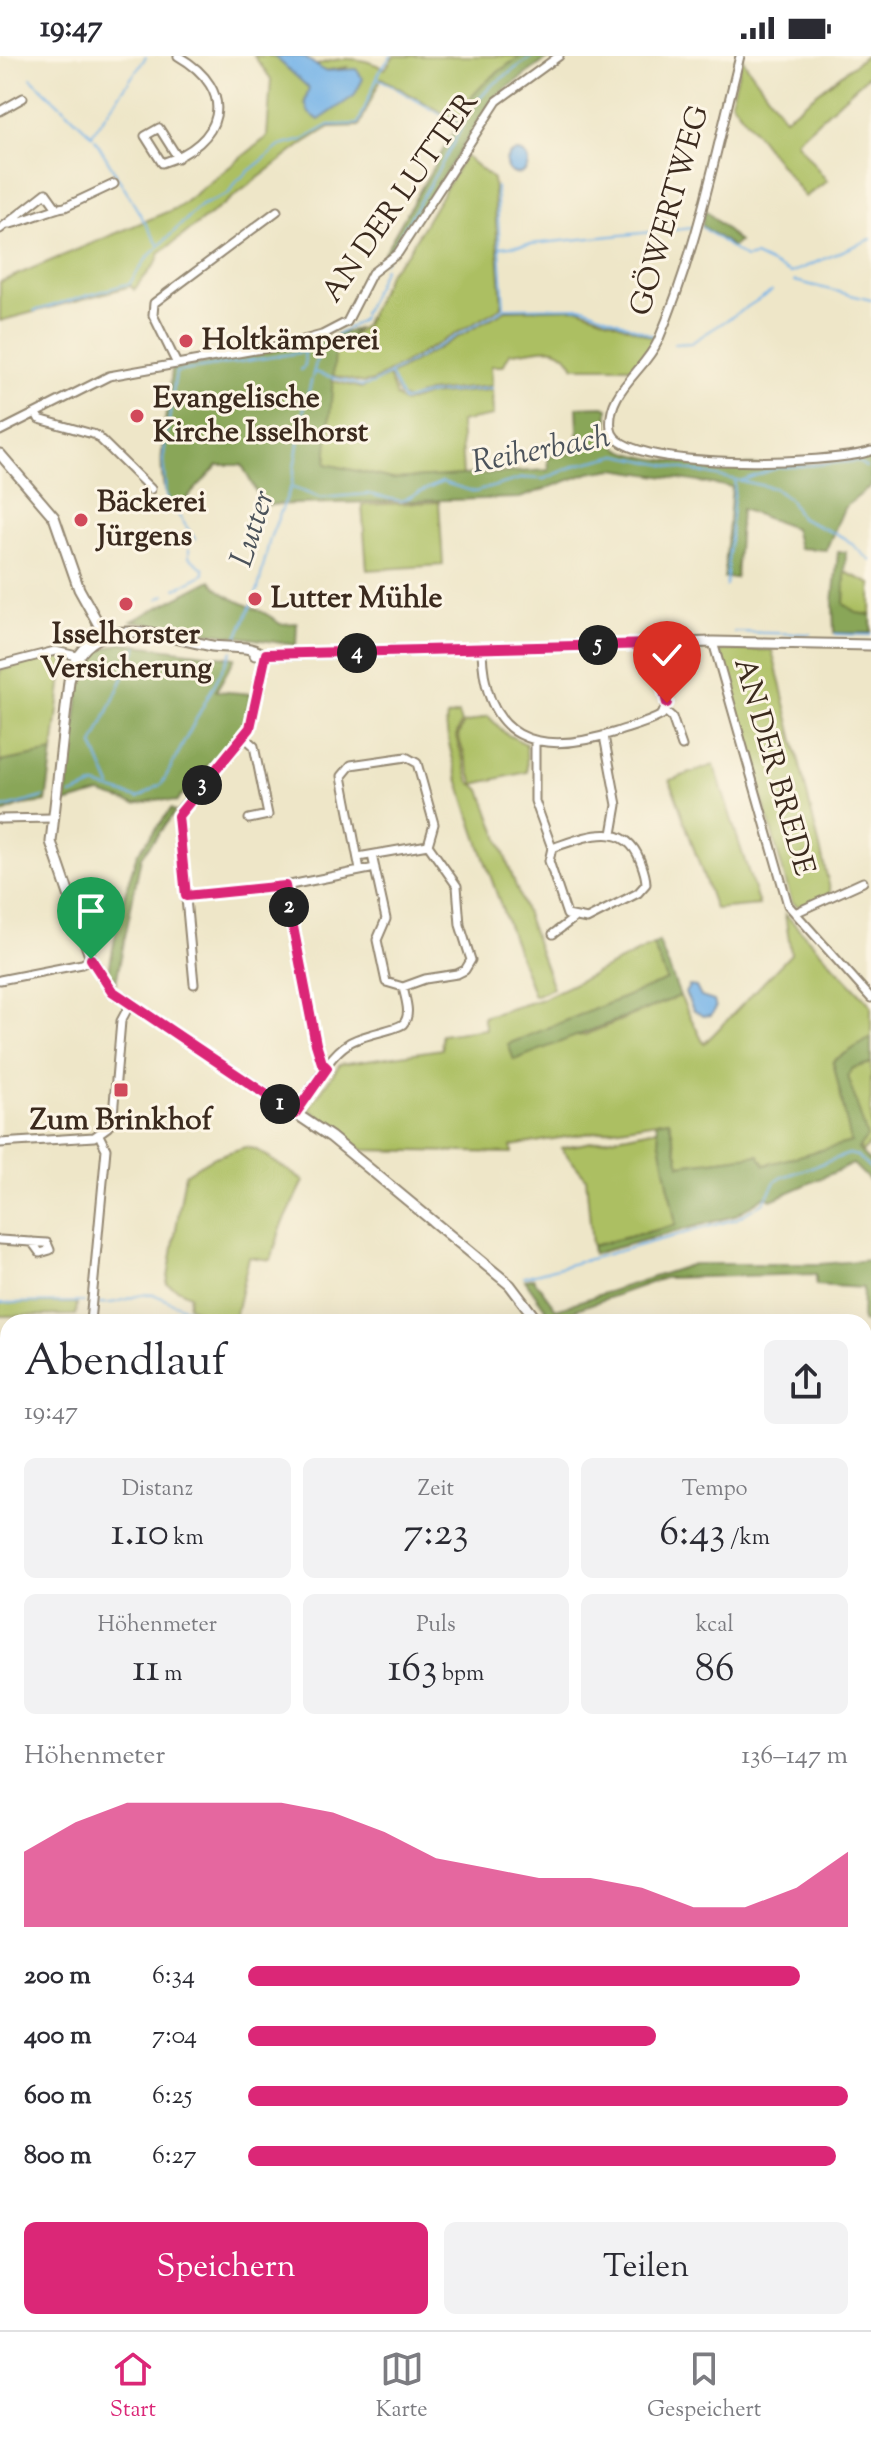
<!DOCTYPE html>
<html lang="de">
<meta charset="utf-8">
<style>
:root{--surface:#fff;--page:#f2f2f3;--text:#2b2b33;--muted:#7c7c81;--line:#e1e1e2;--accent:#db2777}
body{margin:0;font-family:"Sorts Mill Goudy",serif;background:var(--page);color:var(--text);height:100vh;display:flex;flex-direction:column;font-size:30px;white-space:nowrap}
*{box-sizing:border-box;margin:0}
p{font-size:26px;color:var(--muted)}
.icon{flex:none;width:44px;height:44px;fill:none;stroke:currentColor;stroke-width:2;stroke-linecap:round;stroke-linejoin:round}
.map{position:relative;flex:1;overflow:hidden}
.drawer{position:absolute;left:0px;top:1258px;width:872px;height:1016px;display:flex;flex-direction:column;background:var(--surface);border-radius:24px 24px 0 0;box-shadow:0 8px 32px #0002}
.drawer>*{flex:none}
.pin{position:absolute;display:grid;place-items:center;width:68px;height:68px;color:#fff;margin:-82px -34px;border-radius:50% 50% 50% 0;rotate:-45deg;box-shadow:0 0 8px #0007}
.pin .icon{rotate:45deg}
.km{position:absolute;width:40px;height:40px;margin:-20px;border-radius:50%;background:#222;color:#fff;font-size:22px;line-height:40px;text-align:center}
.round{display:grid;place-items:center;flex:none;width:84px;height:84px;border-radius:12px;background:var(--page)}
.head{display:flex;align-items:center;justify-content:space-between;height:136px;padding:0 24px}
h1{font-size:44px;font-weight:600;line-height:60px}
.metrics{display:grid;grid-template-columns:repeat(3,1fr);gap:12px;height:136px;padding:8px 24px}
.metrics div{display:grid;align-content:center;border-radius:12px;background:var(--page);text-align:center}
.metrics b{font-size:40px;font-weight:600}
.metrics small{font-size:22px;font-weight:400}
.metrics p{font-size:22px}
.chart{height:224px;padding:16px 24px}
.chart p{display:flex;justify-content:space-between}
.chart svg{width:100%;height:144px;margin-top:8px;fill:var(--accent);opacity:.7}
.action{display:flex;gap:16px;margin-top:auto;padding:16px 24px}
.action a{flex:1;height:92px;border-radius:12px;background:var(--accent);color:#fff;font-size:32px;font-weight:600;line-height:92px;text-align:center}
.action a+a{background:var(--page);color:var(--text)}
ul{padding:0 24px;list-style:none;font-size:26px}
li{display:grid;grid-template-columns:128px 96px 1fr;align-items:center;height:60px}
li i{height:20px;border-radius:10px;background:var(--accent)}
.status{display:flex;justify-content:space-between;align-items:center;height:56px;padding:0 40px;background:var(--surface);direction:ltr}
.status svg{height:22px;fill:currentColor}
.dock{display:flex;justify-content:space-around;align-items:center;height:112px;border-top:2px solid var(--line);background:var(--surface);font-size:22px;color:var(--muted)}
.dock a{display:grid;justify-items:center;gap:4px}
.dock .on{color:var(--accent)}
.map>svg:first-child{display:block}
.green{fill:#acbf62;stroke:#747440;stroke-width:2}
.forest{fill:#89a658;stroke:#62683b;stroke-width:2}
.water{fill:#75b3e8;stroke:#586e83;stroke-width:2}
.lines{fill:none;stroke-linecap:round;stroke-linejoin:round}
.stream{stroke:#75b3e8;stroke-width:2}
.minor-casing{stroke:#948873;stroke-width:11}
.tertiary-casing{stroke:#948873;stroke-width:13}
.primary-casing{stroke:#948873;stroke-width:15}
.minor{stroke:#fff;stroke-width:7}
.tertiary{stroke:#fff;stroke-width:9}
.primary{stroke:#f4c16a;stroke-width:11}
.route-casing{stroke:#fff;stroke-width:16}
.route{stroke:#db2777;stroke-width:10}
.poi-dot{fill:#d1495b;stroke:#fcf5e5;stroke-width:3}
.labels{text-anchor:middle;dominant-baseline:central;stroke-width:6;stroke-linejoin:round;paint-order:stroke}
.street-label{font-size:30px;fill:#3b2a1e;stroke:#fcf5e5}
.poi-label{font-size:30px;font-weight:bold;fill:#3b2a1e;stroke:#fcf5e5;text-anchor:start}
.water-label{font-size:32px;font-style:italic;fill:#4c535b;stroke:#fcf5e5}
</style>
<div class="status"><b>19:47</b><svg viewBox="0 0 49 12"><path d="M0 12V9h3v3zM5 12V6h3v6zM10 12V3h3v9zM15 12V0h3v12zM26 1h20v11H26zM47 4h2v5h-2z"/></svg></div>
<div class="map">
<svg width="871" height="2274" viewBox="0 0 871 2274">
<rect width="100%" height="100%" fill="#fcf5e5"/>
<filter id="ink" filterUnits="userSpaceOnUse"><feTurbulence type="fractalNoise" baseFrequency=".0125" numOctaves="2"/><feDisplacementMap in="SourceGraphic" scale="16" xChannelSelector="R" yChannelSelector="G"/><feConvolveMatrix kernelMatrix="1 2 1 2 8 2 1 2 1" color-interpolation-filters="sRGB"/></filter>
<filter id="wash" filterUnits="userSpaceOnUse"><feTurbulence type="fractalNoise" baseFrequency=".006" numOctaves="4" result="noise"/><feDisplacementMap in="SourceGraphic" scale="32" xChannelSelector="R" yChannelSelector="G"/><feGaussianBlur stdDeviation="1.8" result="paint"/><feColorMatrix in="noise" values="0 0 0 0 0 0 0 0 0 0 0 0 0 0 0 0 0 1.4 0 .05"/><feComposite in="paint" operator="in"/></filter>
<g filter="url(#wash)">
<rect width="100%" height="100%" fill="#eee6c8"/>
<path class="green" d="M254,0H274L309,32L305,46L347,11L324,15L315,10C338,0 362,0 385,13L394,0H521C496,17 467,36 459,66L381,22L359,70L330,71L304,87L160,197L156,207L134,234L131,230L0,265V226L179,151L267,81L271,23Z
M865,0H871V17L796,85L827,125L805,141L731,45L742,3L785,62Z
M465,100L493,123L502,251L373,325L363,327L331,319L335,297L365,269L389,216L408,196Z
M579,252L655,282L636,311H574C559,280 535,297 510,297L503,310H491L492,330L427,336L408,344L399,340L391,319L506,254Z
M389,320L396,341L404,347L427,339L492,334L493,360L460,366L463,420L392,423L326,408L330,324L361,332Z
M439,446L443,509L367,514L362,449Z
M845,516L871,528V559L857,558L844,548Z
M720,594H772L831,837L800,851L792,847Z
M53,601L64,603L53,696L0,706V614Z
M458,658L461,667L456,680L470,726L481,734L553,932L534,940C520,899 438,690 447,661Z
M488,660L506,678L526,688L527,716L474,728L458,680L463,668Z
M714,709L759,849L715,853L670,724Z
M785,858L871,949V982L833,1005L852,1086L765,1110L759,1099L680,1109L669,1064L511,1090L512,1097L363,1094L309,1053L340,1008L442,993L441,979L486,973L483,961L542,943L653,889L667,924L508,988L585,979L680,940L704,988L791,898Z
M871,1007V1086L861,1098L848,1020L853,1012Z
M658,1073L676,1169L592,1190L586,1122L561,1092Z
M245,1091L255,1093L304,1125L281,1172L271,1204L249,1201L234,1266L206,1259L188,1250L190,1239L167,1228L185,1118L212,1102Z
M0,1247H77L76,1259L0,1260Z
M8,1711V1745L0,1748V1715Z
M0,1882H8V2052H0Z
M84,2266H137L135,2274H80Z"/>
<path class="forest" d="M521,0H551L493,42L394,198L384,197L459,66C467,36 496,17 521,0Z
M704,153L739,186L733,191L702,170Z
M357,273L335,297L326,408L392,423L549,414L548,401L579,395L577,351L604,350L608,352C608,367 605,382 619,392C651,414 831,412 871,401V430L844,452L826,494L799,492L794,472L741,453L736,522H724L732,431L614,413L589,417L520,442L263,449L242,409H218L174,456C149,420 169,355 172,313L290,292Z
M838,496H846L844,548L857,557L871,559V577H834L833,547Z
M211,524C226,548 259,548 280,568L297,567L296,589L132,565Z
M121,587L235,602L216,635L251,638L243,669L176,746L161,743L135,748L100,737L65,747L82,614L96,596Z
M53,696L46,746L22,749L0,758V706Z
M171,753L175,756L141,801L116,926L109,915L120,854L137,798Z
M659,886L680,940L514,1004L508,988L667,924L653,889Z
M871,982V1007L853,1012L848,1020L867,1081L858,1093L871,1107V1126L853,1108L771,1144L766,1140L734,1160L593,1198L592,1190L676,1169L656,1066L669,1064L680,1109L759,1099L765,1109L851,1086L833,1005Z
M871,1204V1269L862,1266L863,1232L816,1229V1218L664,1222L552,1262L525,1224L533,1222L556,1253L693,1208H820Z
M8,1427V1520L0,1537V1434Z
M29,2266H84L80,2274H38Z"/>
<path class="water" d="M274,0H303L324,15L356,13L363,23L354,40L319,64L309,57L305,46L309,32Z
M506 107a11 11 0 1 1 22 0a11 11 0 1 1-22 0Z
M689,930L696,931L701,941L714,945L716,952L711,959L703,960L693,954L685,937Z"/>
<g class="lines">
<path class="stream" d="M31,22L93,80
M378,22L462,71
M92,78L146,1
M95,83L159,190
M496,131L504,250
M702,171L745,202L755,200L791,217L871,183
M500,191L693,172
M384,206L454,87L469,54L491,30L533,0
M795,225L871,244
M34,255L130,227L147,202L200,150L228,138L238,124L280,90L303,84L329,69L358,68L380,15L391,0
M674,288L691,287L772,235
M314,316L362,330L372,328L505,252L584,251L656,281
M390,318L403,345L427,338L492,332
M740,425L777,412L857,405L866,411
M293,432L321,442L368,438L401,445L442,426L475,436L523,422L544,423L577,409L618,399L774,432L790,444L800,462L845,482L871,505
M195,483L166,441L163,404L176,316L304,296L305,309L301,314
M726,530L735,425
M176,533L204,518V513L189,501V493
M158,543L165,539
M734,576L810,578
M835,578L871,579
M234,589L258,533L270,482L291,431L303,357L319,295L332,282L361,264L384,212
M111,731L93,689L137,591
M71,739L95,729L138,742L162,728L232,595
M0,753L44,741
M524,1221L736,1163L764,1146L775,1126L783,1121L849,1098L857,1100L871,1113
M507,1234L517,1245
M0,1247L84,1246
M99,1247C123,1249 132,1237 153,1238L215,1266
M525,1257L531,1266
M0,1430L8,1422
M0,1581L8,1579
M864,1911L871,1914
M0,2259L8,2257
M311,2274L313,2266"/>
</g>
</g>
<g filter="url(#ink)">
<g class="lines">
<defs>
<path id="minor" d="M740,0C716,95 697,194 658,285C644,316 606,335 611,373C617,417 835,408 871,395
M0,55L23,42
M178,102L159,72L145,80L162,107C224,88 239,35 178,0
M10,168C25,165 56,151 65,151L114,128
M0,173L46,137L56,151
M177,308L153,259L154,247L277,155
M37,359L39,363L96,379L151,433
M0,375L109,320L289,288L322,279L347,266L372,217L398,197L497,45L559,0
M713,586L788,849L871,942
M482,593C484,683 535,702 616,676C631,671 648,667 662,659L667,647L652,588
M0,609L55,595L77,600
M665,655L672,661L682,690
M604,680L617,749L612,778
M244,681L254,690L268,759L249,763
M535,684V745L552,792L549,805L567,859L587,863L638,837L646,828C646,819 643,812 640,804C624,762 582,782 552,792
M0,763L53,762
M372,799L386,863L377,884L386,926L403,931L425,923L457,918L465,914L471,904L460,869L457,830L428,789
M358,801L428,789
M360,814L342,720L351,709L406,701L417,707L434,768L428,789
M285,830L316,988L322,1007L327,1012
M186,840L285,830L375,812
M795,857L863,826
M553,878L573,863
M0,924L82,908L91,903
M194,928L178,756L250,672L266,598
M295,1058C311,1036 326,1001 349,987C363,978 396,974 403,968C412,959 405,942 403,931
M0,1087L94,1081L108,1071L113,1059L121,965L130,948
M0,1184L47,1187L50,1194
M32,1186L40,1197L50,1194
M90,1266L106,1093L99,1079
M0,1421L8,1413
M864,1641L871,1638
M864,2151L871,2181
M864,2238L871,2237
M653,2274L660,2269L681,2266"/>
<path id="tertiary" d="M0,398L54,461L79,533L104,578
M260,597C248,589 227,592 212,590C158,580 86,551 69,625L51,786L91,903L112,935L331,1081L510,1229L538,1266
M255,599L713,586L871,589
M864,1749L871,1760"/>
<path id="primary" d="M864,1351L871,1344
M7,2274L15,2266"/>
</defs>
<use href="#minor" class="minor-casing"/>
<use href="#tertiary" class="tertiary-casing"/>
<use href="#primary" class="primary-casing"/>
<use href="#minor" class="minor"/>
<use href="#tertiary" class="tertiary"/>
<use href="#primary" class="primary"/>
</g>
</g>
<g class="lines" filter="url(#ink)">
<defs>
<path id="route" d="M91,903L112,935L295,1058L327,1012L322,1007L316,988L285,830L186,840L178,760L250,672L266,598L652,588L667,647"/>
</defs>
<use href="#route" class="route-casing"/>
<use href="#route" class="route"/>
</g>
<g class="poi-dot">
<circle cx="186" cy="285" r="8"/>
<circle cx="137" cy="360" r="8"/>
<circle cx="81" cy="464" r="8"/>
<circle cx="255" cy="543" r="8"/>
<circle cx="126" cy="548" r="8"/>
<rect x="113" y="1026" width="16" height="16" rx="4"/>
</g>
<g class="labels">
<g class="street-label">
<text transform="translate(401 142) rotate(-55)">AN DER LUTTER</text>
<text transform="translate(671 155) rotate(-74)">GÖWERTWEG</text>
<text transform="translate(773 711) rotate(74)">AN DER BREDE</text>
</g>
<g class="poi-label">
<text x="202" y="285">Holtkämperei</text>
<text x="153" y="343">Evangelische<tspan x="153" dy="34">Kirche Isselhorst</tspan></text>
<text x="97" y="447">Bäckerei<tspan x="97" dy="34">Jürgens</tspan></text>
<text x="271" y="543">Lutter Mühle</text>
<text x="126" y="579" text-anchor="middle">Isselhorster<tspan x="126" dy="34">Versicherung</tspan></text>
<text x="121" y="1065" text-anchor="middle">Zum Brinkhof</text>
</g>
<g class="water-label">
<text transform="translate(541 395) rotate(-11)">Reiherbach</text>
<text transform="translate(254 473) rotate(-72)">Lutter</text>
</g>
</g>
</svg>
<div class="pin" style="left:91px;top:903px;background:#1e9e55"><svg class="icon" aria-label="arrive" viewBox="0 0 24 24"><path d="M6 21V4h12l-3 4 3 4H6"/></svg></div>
<div class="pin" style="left:667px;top:647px;background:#d93025"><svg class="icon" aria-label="check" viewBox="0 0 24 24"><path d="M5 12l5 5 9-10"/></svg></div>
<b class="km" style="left:280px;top:1048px">1</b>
<b class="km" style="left:289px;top:851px">2</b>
<b class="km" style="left:202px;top:729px">3</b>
<b class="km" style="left:357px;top:597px">4</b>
<b class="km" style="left:598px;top:589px">5</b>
<section class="drawer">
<div class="head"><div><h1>Abendlauf</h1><p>19:47</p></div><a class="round"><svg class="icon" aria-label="share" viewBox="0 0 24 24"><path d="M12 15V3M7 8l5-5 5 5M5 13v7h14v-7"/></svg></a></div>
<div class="metrics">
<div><p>Distanz</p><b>1.10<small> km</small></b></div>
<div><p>Zeit</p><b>7:23</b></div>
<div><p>Tempo</p><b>6:43<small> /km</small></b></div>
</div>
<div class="metrics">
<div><p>Höhenmeter</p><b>11<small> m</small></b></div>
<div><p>Puls</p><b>163<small> bpm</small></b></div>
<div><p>kcal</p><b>86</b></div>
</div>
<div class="chart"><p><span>Höhenmeter</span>136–147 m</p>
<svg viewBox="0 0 160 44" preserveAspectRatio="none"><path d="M0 44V21L10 12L20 6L30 6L40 6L50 6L60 9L70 15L80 23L90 26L100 29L110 29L120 32L130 38L140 38L150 32L160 21V44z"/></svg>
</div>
<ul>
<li><b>200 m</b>6:34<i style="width:92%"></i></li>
<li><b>400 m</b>7:04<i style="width:68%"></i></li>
<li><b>600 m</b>6:25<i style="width:100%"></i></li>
<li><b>800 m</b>6:27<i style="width:98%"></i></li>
</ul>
<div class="action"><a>Speichern</a><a>Teilen</a></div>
</section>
</div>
<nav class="dock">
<a class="on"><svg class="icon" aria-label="home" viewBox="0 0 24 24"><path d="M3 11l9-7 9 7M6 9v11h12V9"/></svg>Start</a>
<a><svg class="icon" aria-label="map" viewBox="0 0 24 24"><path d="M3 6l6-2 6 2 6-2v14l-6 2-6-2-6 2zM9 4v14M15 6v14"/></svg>Karte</a>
<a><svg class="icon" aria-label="saved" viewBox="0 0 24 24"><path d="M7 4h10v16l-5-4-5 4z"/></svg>Gespeichert</a>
</nav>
